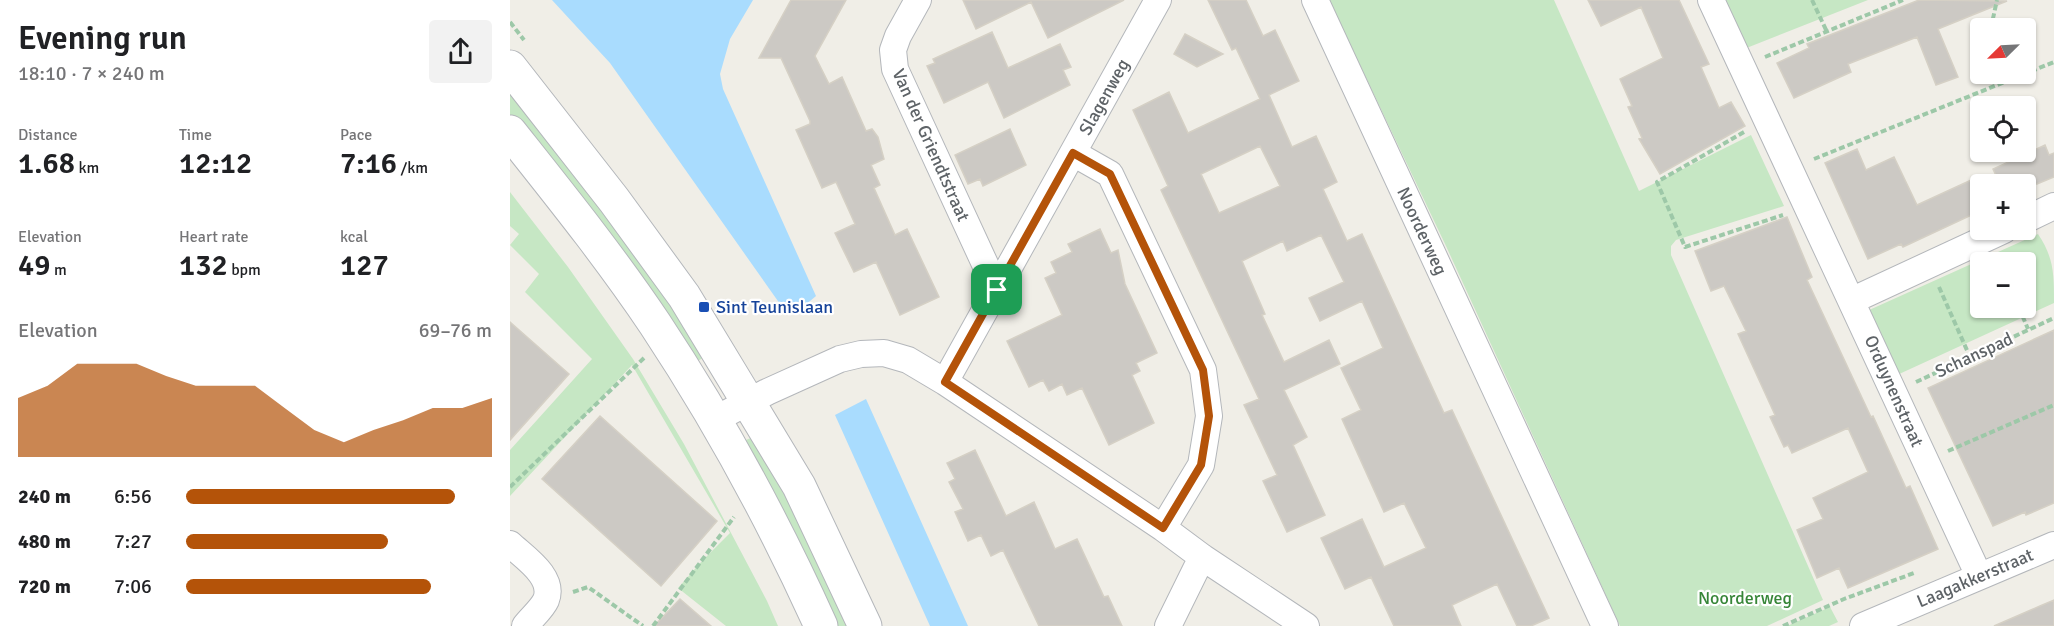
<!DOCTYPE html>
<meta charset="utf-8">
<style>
:root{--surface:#fff;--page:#f2f2f2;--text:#202124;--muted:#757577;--accent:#b45309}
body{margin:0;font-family:Signika,sans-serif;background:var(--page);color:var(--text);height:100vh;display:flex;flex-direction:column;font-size:22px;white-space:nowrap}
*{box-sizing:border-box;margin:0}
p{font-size:20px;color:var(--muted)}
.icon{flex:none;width:33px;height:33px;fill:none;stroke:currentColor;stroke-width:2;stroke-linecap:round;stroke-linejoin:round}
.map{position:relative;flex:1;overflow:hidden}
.panel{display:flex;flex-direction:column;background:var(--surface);width:510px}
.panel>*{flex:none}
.needle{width:39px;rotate:246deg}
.buttons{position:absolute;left:1460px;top:18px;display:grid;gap:12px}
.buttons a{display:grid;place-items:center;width:66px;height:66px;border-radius:6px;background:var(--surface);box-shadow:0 2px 4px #0004;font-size:30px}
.pin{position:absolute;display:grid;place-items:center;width:51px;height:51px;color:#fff;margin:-26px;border-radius:12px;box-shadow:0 3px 9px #0006}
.round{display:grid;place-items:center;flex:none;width:63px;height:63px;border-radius:6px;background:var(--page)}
.head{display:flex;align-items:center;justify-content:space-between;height:102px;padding:0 18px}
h1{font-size:33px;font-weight:600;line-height:45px}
.figures{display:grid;grid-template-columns:repeat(3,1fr);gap:9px;height:102px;padding:6px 18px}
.figures div{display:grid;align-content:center}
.figures b{font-size:30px;font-weight:600}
.figures small{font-size:16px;font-weight:400}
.figures p{font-size:16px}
.chart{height:168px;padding:12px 18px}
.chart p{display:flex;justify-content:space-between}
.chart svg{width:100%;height:108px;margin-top:6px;fill:var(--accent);opacity:.7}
ul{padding:0 18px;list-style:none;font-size:20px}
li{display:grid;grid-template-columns:96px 72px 1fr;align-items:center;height:45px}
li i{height:15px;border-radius:8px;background:var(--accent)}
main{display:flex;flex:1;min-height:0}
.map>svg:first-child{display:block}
.green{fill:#c6e7c4;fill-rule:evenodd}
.water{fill:#a9dcfe}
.building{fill:#ccc9c4;stroke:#d5d0c5;stroke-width:1.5;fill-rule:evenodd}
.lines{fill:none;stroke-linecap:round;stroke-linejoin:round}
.minor-casing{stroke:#b4b7bb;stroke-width:28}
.tertiary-casing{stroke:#b4b7bb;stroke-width:35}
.path{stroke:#9dc8a8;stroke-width:4;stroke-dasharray:6 3;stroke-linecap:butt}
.minor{stroke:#fff;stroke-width:26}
.tertiary{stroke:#fff;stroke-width:33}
.route-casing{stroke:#fff;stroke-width:12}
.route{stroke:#b45309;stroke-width:8}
.transit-dot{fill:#1a4fb4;stroke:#fff;stroke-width:2}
.labels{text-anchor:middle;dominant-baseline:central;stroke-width:4.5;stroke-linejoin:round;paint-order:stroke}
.street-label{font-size:18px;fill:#5e6367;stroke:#fff}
.transit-label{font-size:18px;fill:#164399;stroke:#fff;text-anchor:start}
.park-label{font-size:18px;fill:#378638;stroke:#fff}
</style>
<main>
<section class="panel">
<div class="head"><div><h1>Evening run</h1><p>18:10 · 7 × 240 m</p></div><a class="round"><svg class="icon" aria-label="share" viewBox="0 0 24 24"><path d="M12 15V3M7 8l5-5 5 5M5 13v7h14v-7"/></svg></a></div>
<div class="figures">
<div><p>Distance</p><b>1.68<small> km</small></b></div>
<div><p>Time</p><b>12:12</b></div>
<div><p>Pace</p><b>7:16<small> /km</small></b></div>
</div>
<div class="figures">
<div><p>Elevation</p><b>49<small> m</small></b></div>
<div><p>Heart rate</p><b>132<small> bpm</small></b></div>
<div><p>kcal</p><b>127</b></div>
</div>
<div class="chart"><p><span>Elevation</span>69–76 m</p>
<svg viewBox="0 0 160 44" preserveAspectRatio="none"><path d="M0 44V20L10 15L20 6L30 6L40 6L50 11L60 15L70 15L80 15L90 24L100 33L110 38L120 33L130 29L140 24L150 24L160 20V44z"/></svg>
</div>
<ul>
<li><b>240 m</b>6:56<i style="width:88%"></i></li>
<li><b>480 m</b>7:27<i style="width:66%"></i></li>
<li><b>720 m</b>7:06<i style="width:80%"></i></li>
</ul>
</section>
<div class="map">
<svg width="1544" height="626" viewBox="0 0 1544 626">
<rect width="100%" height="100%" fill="#f0eee7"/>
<path class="green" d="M819,0H1044L1129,191L1241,135L1274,206L1166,240L1161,246V255L1313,600L1257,626H1110L936,246Z
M1210,0H1358L1234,49Z
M0,79L200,353L182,365L0,120Z
M0,192L58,267L123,359L174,444L257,601L268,626H216L168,588L192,561L220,533L122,365L0,496V450L82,359L15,292L29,274L0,245L9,234L0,226Z
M1528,234C1544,258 1544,274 1544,303L1387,375L1357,311ZM1470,262H1515V308H1470Z
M243,437L250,438L345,626H320L234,444L236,440Z
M1320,607L1328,622L1319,626H1277Z"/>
<path class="water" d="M42,0H243L220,39L210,74L213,89L306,296L293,307L280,312L270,304L100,63Z
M356,399L458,626H420L325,415Z"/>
<path class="building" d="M281,0H336L305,56L319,84L332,77L356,131L362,129L368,137L374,159L361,165L370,185L364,188L385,235L397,229L429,297L390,315L366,262L344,272L325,233L345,224L326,182L312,188L286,130L300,124V121L271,58H249Z
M453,0H614L538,38L521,2L466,29Z
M698,0H736L753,36L765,30L789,81L759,95L782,147L806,136L827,182L813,189L837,241L852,234L934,413L942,410L1039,618L1021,626H1007L987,584L942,605L951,626H884L861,577L835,589L811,538L852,519L874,567L916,548L894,503L874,512L832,419L851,410L831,368L873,348L852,301L810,321L799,298L834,282L811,235L777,251L773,241L732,261L755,314L752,315L774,362L819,340L830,364L774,390L797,437L783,445L815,515L777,532L753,481L767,475L734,405L749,399L651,190L658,186L623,110L659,92L678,133L750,99L726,48L722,50ZM750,146L770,186L709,213L691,174Z
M1078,0H1169L1199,64L1191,67L1209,108L1221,102L1235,126L1150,174L1129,139L1132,138L1118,107L1122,106L1110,79L1153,58L1131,7L1091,26Z
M1409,0L1497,1L1428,29L1448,77L1426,85L1407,37L1338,64L1341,72L1284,98L1267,63L1299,48L1297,44Z
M482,32L498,68L550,44L561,67L553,70L560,85L494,118L478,82L434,103L417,66L425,63L423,59Z
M675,34L713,54L687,67L664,54Z
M500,129L516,165L473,186L470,179L458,184L445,155Z
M1535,145L1539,155L1544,153V177L1527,184H1490L1483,169Z
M1347,149L1356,170L1384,157L1407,205L1470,176V211L1393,247L1391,244L1358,259L1315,163Z
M1277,217L1302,277L1297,280L1361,417L1363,416L1396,488L1400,486L1428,549L1338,588L1329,568L1307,578L1287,530L1313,519L1303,498L1358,472L1338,428L1282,453L1278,445L1274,447L1260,417L1265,415L1228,334L1236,331L1214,286L1201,291L1185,251Z
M590,229L601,253L608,250L615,284L647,353L626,363L630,371L622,375L644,423L599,445L572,388L557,395L552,384L539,391L533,380L519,387L497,341L552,315L535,278L546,273L541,262L562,252L558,244Z
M0,322L59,374L0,440Z
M1544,330V503L1516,515L1515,512L1483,526L1418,388Z
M90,416L207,521L151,586L32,479Z
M465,450L496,516L524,502L545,549L567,539L594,597L598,596L612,626H529L493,550L481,556L471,535L458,541L445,512L453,509L439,482L445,479L437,463Z
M170,599L201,626H144Z
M1544,600V626H1484L1530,606Z"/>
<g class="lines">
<defs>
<path id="minor" d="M408,0L388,36L383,50L385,69L487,290
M805,0L1095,626
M1201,0L1469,576
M563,153L600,174L693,370L699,416L691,465L653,528
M1515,220L1544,206
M1343,300L1494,230
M435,382L648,0
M204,420L257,392L330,359L351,354L374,353L398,360L435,382L653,528L692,557L796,626
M0,544C15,558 45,577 36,600C32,609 21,618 15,626
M658,626L692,557
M1353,626L1544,545"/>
<path id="tertiary" d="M0,67L104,200L174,296L289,486L355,626
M0,132C50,195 100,257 145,324C208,419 264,522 311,626"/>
</defs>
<use href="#minor" class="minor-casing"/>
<use href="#tertiary" class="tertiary-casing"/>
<path class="path" d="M1302,0L1317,32
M0,22L14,40
M1483,28L1482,23L1487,0
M1255,57L1393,0
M1496,74L1499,80
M1234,132L1147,182L1175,247L1273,215
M1304,159L1544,62
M1429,287L1460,357
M1509,308L1518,329
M1406,382L1544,318
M1438,451L1544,405
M0,487L134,358
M63,592L78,587L133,626
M143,626L224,517
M1273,626L1334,599L1404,573"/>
<use href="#minor" class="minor"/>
<use href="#tertiary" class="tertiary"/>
</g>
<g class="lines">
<defs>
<path id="route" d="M563,153L600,174L693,370L699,416L691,465L653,528L435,382Z"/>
</defs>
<use href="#route" class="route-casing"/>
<use href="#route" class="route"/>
</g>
<rect class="transit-dot" x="188" y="301" width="12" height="12" rx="3"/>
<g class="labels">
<g class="street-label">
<text transform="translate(594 97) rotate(-61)">Slagenweg</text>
<text transform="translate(421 145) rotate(66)">Van der Griendtstraat</text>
<text transform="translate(912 231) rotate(65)">Noorderweg</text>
<text transform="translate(1464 355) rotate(-25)">Schanspad</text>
<text transform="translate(1384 391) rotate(66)">Orduynenstraat</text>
<text transform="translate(1465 578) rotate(-23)">Laagakkerstraat</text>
</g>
<g class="transit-label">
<text x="206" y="307">Sint Teunislaan</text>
</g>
<g class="park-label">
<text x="1235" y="598">Noorderweg</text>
</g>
</g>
</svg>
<div class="buttons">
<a><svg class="needle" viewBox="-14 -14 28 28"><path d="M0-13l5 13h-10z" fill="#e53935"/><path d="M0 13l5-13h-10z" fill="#757577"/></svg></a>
<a><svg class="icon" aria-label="locate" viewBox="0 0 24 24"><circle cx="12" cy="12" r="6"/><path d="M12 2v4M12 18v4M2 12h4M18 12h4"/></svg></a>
<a>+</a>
<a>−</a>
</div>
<div class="pin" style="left:487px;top:290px;background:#1e9e55"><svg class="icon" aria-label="arrive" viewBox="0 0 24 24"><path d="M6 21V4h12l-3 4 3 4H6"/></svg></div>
</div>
</main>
